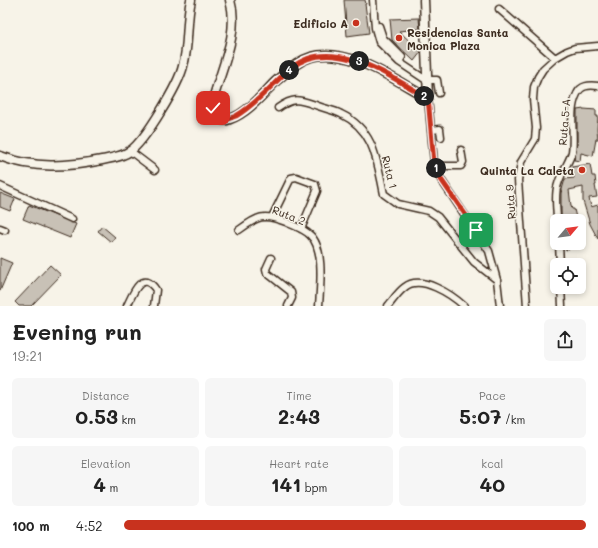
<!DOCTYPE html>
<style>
:root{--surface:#fff;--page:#f6f6f6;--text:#222;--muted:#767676;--accent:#c8321e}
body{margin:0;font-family:Mali,sans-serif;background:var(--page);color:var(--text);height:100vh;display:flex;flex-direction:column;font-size:15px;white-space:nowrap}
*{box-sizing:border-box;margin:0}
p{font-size:13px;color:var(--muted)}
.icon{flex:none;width:22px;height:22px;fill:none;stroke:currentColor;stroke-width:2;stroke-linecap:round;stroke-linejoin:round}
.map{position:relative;height:306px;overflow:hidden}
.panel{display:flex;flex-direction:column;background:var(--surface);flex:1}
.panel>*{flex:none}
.needle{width:26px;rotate:61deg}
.controls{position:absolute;left:550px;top:214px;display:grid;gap:8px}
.controls a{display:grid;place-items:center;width:36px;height:36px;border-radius:6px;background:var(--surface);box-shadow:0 2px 6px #0003;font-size:20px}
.pin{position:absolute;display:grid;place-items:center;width:34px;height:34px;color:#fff;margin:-17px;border-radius:8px;box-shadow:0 2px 6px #0006}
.km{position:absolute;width:20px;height:20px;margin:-10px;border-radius:50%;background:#222;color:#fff;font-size:11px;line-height:20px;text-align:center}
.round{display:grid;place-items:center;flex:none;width:42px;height:42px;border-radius:6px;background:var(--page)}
.headline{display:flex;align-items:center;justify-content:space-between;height:68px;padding:0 12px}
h1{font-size:22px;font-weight:700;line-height:30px}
.figures{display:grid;grid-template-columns:repeat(3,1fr);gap:6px;height:68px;padding:4px 12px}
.figures div{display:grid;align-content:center;border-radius:6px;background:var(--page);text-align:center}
.figures b{font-size:20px;font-weight:700}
.figures small{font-size:11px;font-weight:400}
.figures p{font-size:11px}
ul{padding:0 12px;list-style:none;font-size:13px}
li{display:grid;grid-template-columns:64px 48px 1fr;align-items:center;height:30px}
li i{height:10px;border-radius:5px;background:var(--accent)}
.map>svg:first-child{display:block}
.building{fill:#c8c1b6;stroke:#3b2a1e}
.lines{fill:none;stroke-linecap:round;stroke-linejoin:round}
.minor-casing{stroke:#3b2a1e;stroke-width:9}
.major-casing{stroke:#3b2a1e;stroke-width:11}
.minor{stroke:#f7f3e8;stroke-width:6}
.major{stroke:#f7f3e8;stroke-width:8}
.route-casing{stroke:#fff;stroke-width:8}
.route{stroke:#c8321e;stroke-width:5}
.poi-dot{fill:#c8321e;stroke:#f7f3e8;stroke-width:1.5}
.labels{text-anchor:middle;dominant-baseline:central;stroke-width:3;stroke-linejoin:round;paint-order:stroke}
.poi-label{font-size:11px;font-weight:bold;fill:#3b2a1e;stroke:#f7f3e8;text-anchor:end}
.street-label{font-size:11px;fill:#3b2a1e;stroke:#f7f3e8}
</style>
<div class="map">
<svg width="598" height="306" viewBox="0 0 598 306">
<rect width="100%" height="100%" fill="#f7f3e8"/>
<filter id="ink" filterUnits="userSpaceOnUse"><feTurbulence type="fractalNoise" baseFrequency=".025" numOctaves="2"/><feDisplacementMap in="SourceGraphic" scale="8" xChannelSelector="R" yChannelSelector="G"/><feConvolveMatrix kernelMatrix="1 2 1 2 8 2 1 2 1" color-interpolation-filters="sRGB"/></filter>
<g filter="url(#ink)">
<path class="building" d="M344,0H365L366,4H365L369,33L347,36Z
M419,18L420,29L399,31L421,52L414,61L392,40L390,19Z
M584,109L596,110V116H598L597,129L598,139H596L593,156L581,153L580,161L574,160L577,145V110Z
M590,164L592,176H595L596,185H595L597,197L589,198L591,207L598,205V239L590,224L583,201V187L569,190L571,206L572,209H574L576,218L566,220V218L561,219V193L565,179L574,178L572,167Z
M0,193L15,199L10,211L0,207Z
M29,205L76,224L70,238L23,219Z
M102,226L115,237L111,242L98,231Z
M583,238L585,242L566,250L564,243H579V240Z
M0,258L12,263L0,291Z
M50,265L61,275L31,306H19L15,302Z"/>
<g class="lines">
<defs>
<path id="minor" d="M373,0L375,28L379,42L399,62L426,80H437L439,93
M499,9L555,58
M379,26L383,38L402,57L399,62
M428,98L434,163L438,175L489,251L497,280L500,306
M278,108C295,96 300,100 318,106C326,109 334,110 341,114C375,130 377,162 384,194L398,204L429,211L438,217L474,262L497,280
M431,130L440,129L441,137
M130,151L155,170
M435,166H461L463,162L461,150
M0,186L72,219
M272,217L291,178L296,177L315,184L317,191L301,229
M557,221C557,209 554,195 558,184C561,173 569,163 572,152C575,134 568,111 577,94C581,85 589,85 598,86
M0,228L5,230
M239,230C258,216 263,213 286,222C294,226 304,229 310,235C325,248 320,288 319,306
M559,243L560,265
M271,258L266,269L267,273L291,292L292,298L288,306
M561,287L562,306
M127,306C133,293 142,269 156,290L154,306
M388,306C393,300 398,292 405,287C421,274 452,295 464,306
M527,306L518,180L521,162L535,139L536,128L533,99L534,87L538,77L543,69L555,58L567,51L575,48L598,46"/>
<path id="major" d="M230,0C240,34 221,68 213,100C213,109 217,124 230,119C248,113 263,94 276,81C287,72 297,61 311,57C349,46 396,81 428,98
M424,0L428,98
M0,156C34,169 67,167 102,160C111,158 122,157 130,151C145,141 179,84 183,66C189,45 186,22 191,0"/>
</defs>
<use href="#minor" class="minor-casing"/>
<use href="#major" class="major-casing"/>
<use href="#minor" class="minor"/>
<use href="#major" class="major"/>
</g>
</g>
<g class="lines" filter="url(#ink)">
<defs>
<path id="route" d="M213,108L217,116L225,120L236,116C257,104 273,83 291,68C333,34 390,77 428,98L434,163L438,175L476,230"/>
</defs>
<use href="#route" class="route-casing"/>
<use href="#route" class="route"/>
</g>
<g class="poi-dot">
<circle cx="356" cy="23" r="4"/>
<circle cx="399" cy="38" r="4"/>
<circle cx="582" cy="170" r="4"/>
</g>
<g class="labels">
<g class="poi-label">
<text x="348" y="23">Edificio A</text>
<text x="407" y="32" text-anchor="start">Residencias Santa<tspan x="407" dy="13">Monica Plaza</tspan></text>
<text x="574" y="170">Quinta La Caleta</text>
</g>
<g class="street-label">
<text transform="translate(564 122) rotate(-85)">Ruta 5-A</text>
<text transform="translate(390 172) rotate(76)">Ruta 1</text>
<text transform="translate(510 202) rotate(-94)">Ruta 9</text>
<text transform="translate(289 215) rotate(21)">Ruta 2</text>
</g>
</g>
</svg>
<div class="controls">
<a><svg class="needle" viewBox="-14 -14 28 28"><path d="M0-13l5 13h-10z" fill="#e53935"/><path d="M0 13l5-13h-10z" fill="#767676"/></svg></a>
<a><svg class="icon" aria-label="locate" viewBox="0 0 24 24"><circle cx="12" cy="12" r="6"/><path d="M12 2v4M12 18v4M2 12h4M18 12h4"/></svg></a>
</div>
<div class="pin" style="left:476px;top:230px;background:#1e9e55"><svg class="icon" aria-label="arrive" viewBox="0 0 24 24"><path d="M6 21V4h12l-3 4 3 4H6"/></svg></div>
<div class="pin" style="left:213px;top:108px;background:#d93025"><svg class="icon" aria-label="check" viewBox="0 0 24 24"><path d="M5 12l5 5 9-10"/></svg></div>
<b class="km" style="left:436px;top:168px">1</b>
<b class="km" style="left:424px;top:96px">2</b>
<b class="km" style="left:359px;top:61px">3</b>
<b class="km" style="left:289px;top:70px">4</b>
</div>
<section class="panel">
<div class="headline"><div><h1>Evening run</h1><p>19:21</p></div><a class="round"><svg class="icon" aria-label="share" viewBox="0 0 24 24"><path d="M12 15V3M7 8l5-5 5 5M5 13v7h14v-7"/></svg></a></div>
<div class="figures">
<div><p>Distance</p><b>0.53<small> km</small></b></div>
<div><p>Time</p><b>2:43</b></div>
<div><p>Pace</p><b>5:07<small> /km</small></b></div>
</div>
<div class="figures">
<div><p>Elevation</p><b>4<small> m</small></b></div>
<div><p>Heart rate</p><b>141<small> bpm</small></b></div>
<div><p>kcal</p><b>40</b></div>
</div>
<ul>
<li><b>100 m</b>4:52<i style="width:100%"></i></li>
</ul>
</section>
